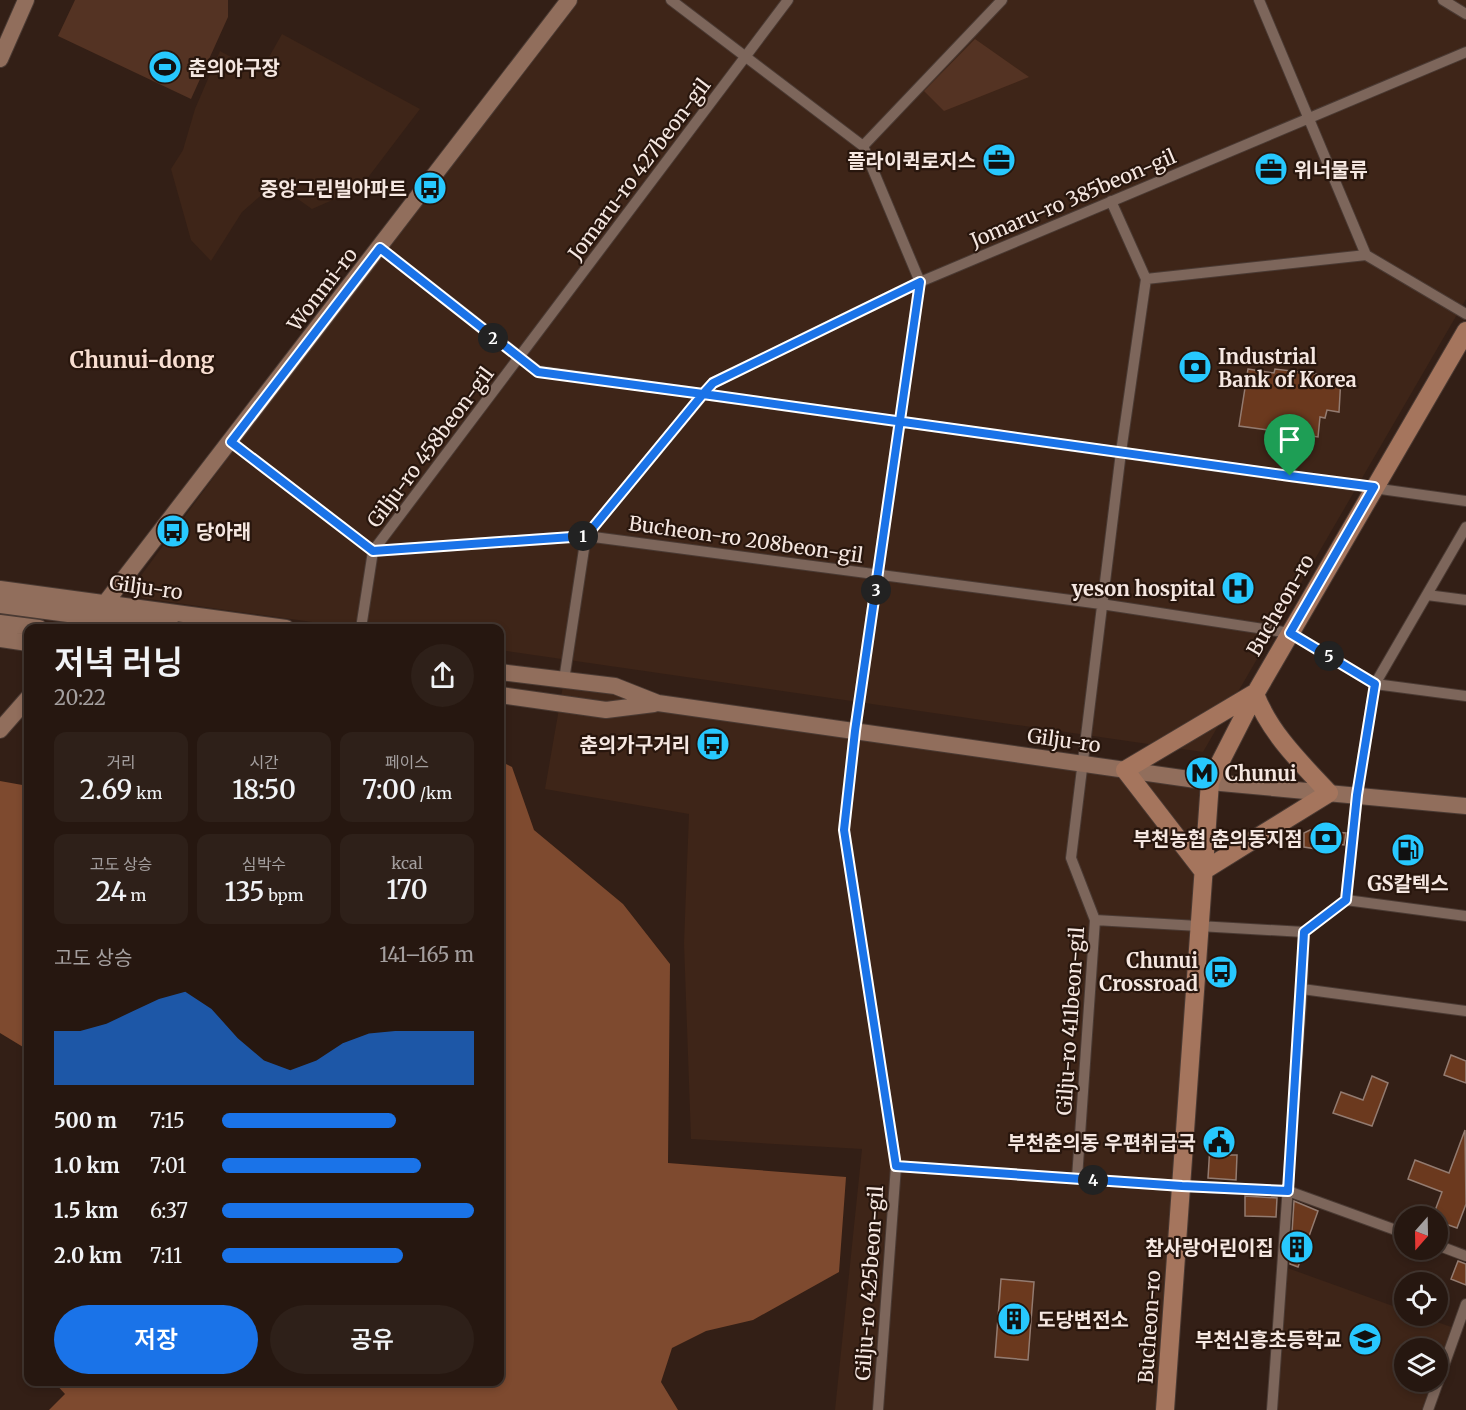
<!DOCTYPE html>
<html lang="ko">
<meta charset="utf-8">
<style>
:root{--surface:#261710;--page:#2e2019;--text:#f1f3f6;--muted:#a49f9f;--line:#423630;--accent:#1a73e8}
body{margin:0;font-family:Merriweather,"Noto Sans KR",serif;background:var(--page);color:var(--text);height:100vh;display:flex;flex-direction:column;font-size:22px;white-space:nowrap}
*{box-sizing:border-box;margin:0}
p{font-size:20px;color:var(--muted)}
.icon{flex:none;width:33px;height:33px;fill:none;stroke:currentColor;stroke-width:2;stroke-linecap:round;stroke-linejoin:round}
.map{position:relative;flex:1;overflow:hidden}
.side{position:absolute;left:24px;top:624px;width:480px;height:762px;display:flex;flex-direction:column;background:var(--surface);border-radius:12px;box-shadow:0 3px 9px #0003,0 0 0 2px var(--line)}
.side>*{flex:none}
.needle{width:39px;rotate:200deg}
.fabs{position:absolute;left:1394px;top:1206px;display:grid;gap:12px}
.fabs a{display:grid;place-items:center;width:54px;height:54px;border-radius:50%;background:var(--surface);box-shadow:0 3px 9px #0003,0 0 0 2px var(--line);font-size:30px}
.pin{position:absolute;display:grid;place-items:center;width:51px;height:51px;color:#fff;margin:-62px -26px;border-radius:50% 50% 50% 0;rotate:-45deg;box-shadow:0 0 6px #0007}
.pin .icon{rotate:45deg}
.km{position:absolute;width:30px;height:30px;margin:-15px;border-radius:50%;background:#222;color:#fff;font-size:16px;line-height:30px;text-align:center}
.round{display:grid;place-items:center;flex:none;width:63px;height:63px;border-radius:32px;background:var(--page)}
.summary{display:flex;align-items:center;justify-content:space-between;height:102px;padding:0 30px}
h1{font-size:33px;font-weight:600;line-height:45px}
.stats{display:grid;grid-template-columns:repeat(3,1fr);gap:9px;height:102px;padding:6px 30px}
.stats div{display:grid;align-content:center;border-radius:12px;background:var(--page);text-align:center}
.stats b{font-size:26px;font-weight:600}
.stats small{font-size:16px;font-weight:400}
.stats p{font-size:16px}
.chart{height:168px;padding:12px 30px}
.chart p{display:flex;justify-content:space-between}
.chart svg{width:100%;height:108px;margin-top:6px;fill:var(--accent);opacity:.7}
.button{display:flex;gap:12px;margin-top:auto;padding:12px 30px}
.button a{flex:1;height:69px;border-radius:36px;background:var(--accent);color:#fff;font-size:24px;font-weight:600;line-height:69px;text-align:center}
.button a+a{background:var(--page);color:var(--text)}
ul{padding:0 30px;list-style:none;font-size:20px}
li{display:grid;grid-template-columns:96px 72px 1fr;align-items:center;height:45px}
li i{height:15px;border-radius:8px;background:var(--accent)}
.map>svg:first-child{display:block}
.built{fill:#3e2518;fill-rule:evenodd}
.green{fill:#543323}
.forest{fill:#7e4a2f}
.building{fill:#6b391e;stroke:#937b70;stroke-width:1.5}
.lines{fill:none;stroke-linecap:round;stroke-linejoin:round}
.street-casing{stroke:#4a3a33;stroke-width:12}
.secondary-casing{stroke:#4a3a33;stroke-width:18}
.primary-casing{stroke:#4a3a33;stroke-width:20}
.street{stroke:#7d665b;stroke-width:10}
.secondary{stroke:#916e5c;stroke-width:16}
.primary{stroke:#a5755d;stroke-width:18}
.route-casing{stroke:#fff;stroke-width:12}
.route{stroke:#1a73e8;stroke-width:8}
.labels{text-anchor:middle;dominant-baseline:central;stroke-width:4.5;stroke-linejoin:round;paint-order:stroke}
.poi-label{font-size:20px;font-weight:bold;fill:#f5e7e1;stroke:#28160d;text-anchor:end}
.street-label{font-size:20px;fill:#f5e7e1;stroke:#28160d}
.quarter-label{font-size:22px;font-weight:bold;fill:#f8ded1;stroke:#28160d}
</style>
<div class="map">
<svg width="1466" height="1410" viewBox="0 0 1466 1410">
<rect width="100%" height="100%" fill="#331f16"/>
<path class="built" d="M576,0H1466V299L1203,752L500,650V628H354L142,598L137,581L316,339Z
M282,34L420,109L360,188L312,209L275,183L242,212L211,261L191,240L171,169L183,150L195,109L220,51L260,73Z
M564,680L1210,782L1166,1410H835L862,1149L691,1139L684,943L689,814L545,789Z
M1282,1266L1404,1310V1316H1420L1457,1329L1428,1410H1272ZM1404,1348H1437V1382H1404Z"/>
<path class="green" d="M75,0H228V17L191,99L58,36Z
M975,39L1029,77L944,111L924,91Z"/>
<path class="forest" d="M500,761L512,767L534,830L623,904L670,964L668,1163L846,1177L839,1272L753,1320L706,1331L672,1348L661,1382L678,1410H49L65,1394L54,1382H500Z
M0,781L28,786V1050L0,1033Z"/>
<path class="building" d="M1248,369L1274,373L1275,369L1341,377L1339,412L1327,410L1325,418L1320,417L1318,437L1239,426Z
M1310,830L1346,833L1344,845L1330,843L1329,851L1304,847V833Z
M1451,1055L1466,1061V1083L1444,1075Z
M1372,1076L1388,1083L1372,1126L1333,1113L1341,1092L1363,1100Z
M1211,1129L1228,1130L1227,1155H1237L1236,1180L1208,1178Z
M1465,1130L1466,1204L1457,1228L1437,1221V1216H1433L1442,1192L1408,1179L1415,1160L1449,1173Z
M1245,1196L1277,1198L1276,1217L1245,1216Z
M1294,1201L1318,1211L1298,1267L1290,1264Z
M1458,1261L1466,1264V1285L1451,1279Z
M1001,1279L1034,1282L1028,1360L995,1357Z"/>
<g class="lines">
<defs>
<path id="street" d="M671,0L863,146L920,282L855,731L844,829L896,1166L878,1410
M1259,0L1366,255L1466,314
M1443,0L1466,14
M863,146L1002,0
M380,248L538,371L1466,501
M1146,279L1366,255
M231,442L373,551L586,536L1101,604L1290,633L1375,684L1466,696
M1427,595L1466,600
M361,628L373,551L788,0
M564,680L586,536L713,383L920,282L1466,52
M1346,900L1466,916
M1095,920L1304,932
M1304,932L1346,900L1357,796L1375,684L1466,527
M1302,989L1466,1011
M896,1166L1182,1186L1288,1191L1404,1233
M1077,1178L1095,920L1071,858L1121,452L1146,279L1111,201
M1437,1245L1466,1256
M1272,1410L1302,989L1304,932
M1428,1410L1466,1304"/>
<path id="secondary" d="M0,59L26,0
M0,589L286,628
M106,602L569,0
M0,605L173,628
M0,623L39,628
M0,639L28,643
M500,672L615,686L658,703L1210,782L1466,806
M500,695L606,710L654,704
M0,730L28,698"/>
<path id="primary" d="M1203,871L1125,770L1253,694
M1203,871L1329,793C1300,762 1270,733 1255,694
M1165,1410L1210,782L1255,694L1466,331"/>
</defs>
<use href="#street" class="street-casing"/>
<use href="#secondary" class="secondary-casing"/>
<use href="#primary" class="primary-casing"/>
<use href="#street" class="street"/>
<use href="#secondary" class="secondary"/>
<use href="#primary" class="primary"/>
</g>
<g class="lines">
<defs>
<path id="route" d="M1290,476C1094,448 899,422 703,394L586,536L373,551L231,442L380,248L538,372L703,394L713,383L920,282L855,731L844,830L896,1166L1182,1186L1288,1191L1304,932L1346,900L1357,795L1375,684L1290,633L1374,487L1290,476"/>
</defs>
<use href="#route" class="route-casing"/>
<use href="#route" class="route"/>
</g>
<defs>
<symbol id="stadium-disc" viewBox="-11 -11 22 22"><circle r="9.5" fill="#27c8fe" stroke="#28160d"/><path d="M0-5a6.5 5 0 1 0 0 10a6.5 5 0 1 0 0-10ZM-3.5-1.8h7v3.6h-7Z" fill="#111"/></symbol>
<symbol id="office-disc" viewBox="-11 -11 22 22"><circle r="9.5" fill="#27c8fe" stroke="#28160d"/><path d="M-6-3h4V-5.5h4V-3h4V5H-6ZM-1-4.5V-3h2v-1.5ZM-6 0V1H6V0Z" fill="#111"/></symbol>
<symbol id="bus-disc" viewBox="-11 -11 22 22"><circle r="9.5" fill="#27c8fe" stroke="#28160d"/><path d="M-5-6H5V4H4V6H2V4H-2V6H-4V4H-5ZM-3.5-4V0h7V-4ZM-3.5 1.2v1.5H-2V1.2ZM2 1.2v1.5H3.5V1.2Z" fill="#111"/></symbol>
<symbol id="bank-disc" viewBox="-11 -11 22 22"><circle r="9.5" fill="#27c8fe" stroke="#28160d"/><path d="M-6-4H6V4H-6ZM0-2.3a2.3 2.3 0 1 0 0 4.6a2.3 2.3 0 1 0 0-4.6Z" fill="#111"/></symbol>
<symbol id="hospital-disc" viewBox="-11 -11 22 22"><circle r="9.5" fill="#27c8fe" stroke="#28160d"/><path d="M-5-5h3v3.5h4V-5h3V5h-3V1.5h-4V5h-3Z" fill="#111"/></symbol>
<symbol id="metro-disc" viewBox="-11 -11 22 22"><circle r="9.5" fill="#27c8fe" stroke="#28160d"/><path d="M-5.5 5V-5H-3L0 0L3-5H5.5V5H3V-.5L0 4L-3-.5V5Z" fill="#111"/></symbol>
<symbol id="fuel-disc" viewBox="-11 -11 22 22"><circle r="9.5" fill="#27c8fe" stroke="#28160d"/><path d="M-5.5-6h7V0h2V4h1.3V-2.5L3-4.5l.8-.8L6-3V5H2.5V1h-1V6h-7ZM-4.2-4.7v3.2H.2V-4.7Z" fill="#111"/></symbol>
<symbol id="civic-disc" viewBox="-11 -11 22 22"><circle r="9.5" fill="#27c8fe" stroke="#28160d"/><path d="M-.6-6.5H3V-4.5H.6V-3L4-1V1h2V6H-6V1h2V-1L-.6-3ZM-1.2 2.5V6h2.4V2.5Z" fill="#111"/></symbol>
<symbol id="building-disc" viewBox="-11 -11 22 22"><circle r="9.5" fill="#27c8fe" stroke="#28160d"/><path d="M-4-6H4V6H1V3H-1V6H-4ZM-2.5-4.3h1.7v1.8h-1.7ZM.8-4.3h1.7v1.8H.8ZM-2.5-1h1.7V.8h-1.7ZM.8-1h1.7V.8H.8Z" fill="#111"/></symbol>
<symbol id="school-disc" viewBox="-11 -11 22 22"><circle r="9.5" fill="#27c8fe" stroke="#28160d"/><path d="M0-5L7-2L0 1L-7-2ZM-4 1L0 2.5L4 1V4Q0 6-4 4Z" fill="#111"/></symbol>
</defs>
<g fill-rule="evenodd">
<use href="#stadium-disc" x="146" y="48" width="38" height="38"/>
<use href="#office-disc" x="980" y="141" width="38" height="38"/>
<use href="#office-disc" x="1252" y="150" width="38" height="38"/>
<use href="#bus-disc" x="411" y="169" width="38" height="38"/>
<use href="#bank-disc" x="1176" y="348" width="38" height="38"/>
<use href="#bus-disc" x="154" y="512" width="38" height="38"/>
<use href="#hospital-disc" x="1219" y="569" width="38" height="38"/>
<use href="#bus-disc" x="694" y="725" width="38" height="38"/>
<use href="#metro-disc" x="1183" y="754" width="38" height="38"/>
<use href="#bank-disc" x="1307" y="819" width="38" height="38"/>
<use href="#fuel-disc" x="1389" y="831" width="38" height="38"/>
<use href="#bus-disc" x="1202" y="953" width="38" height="38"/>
<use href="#civic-disc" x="1200" y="1123" width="38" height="38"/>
<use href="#building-disc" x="1278" y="1228" width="38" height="38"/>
<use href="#building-disc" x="995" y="1300" width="38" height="38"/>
<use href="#school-disc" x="1346" y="1320" width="38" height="38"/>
</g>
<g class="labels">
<g class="poi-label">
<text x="188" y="67" text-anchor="start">춘의야구장</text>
<text x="976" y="160">플라이퀵로지스</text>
<text x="1294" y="169" text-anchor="start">위너물류</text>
<text x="407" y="188">중앙그린빌아파트</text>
<text x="1218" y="356" text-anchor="start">Industrial<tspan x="1218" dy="23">Bank of Korea</tspan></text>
<text x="196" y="531" text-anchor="start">당아래</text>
<text x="1215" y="588">yeson hospital</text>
<text x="690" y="744">춘의가구거리</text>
<text x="1225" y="773" text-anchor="start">Chunui</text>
<text x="1303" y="838">부천농협 춘의동지점</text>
<text x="1408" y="883" text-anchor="middle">GS칼텍스</text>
<text x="1198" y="960">Chunui<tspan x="1198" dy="23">Crossroad</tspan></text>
<text x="1196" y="1142">부천춘의동 우편취급국</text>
<text x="1274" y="1247">참사랑어린이집</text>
<text x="1037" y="1319" text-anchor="start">도당변전소</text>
<text x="1342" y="1339">부천신흥초등학교</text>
</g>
<g class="street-label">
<text transform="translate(639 169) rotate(-53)">Jomaru-ro 427beon-gil</text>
<text transform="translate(1073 198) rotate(-23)">Jomaru-ro 385beon-gil</text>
<text transform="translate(322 289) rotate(-52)">Wonmi-ro</text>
<text transform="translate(430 447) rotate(-53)">Gilju-ro 458beon-gil</text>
<text transform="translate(746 539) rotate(8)">Bucheon-ro 208beon-gil</text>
<text transform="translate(146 587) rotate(8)">Gilju-ro</text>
<text transform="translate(1280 605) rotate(-60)">Bucheon-ro</text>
<text transform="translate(1064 740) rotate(8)">Gilju-ro</text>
<text transform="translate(1070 1021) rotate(-86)">Gilju-ro 411beon-gil</text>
<text transform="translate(869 1283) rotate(-86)">Gilju-ro 425beon-gil</text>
<text transform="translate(1149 1327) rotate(-86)">Bucheon-ro</text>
</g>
<g class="quarter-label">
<text x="142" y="360">Chunui-dong</text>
</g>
</g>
</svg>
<div class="fabs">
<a><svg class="needle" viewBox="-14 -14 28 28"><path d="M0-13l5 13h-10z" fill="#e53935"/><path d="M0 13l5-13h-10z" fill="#a49f9f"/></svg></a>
<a><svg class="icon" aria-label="locate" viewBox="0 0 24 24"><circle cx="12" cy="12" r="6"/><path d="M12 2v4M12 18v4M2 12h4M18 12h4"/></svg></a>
<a><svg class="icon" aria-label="layers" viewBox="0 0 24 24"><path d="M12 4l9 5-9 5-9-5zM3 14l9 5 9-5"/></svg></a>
</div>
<div class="pin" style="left:1290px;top:476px;background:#1e9e55"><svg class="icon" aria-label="arrive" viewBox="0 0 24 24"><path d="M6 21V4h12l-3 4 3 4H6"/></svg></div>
<b class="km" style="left:583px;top:536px">1</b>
<b class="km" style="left:493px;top:338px">2</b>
<b class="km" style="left:876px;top:590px">3</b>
<b class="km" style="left:1093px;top:1180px">4</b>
<b class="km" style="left:1329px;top:656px">5</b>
<section class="side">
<div class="summary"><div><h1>저녁 러닝</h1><p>20:22</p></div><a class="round"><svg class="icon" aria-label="share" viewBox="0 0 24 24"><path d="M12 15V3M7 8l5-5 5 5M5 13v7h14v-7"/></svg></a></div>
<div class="stats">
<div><p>거리</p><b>2.69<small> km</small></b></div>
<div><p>시간</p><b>18:50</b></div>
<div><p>페이스</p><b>7:00<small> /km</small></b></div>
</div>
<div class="stats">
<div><p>고도 상승</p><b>24<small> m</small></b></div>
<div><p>심박수</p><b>135<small> bpm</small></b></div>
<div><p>kcal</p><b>170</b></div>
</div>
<div class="chart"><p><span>고도 상승</span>141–165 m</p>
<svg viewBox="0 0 160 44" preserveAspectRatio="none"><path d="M0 44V22L10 22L20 19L30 14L40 9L50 6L60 13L70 25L80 34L90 38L100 34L110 27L120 23L130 22L140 22L150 22L160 22V44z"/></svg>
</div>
<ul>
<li><b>500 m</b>7:15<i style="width:69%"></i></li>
<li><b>1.0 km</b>7:01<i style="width:79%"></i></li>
<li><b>1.5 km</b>6:37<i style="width:100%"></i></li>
<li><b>2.0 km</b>7:11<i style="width:72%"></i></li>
</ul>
<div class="button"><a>저장</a><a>공유</a></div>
</section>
</div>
